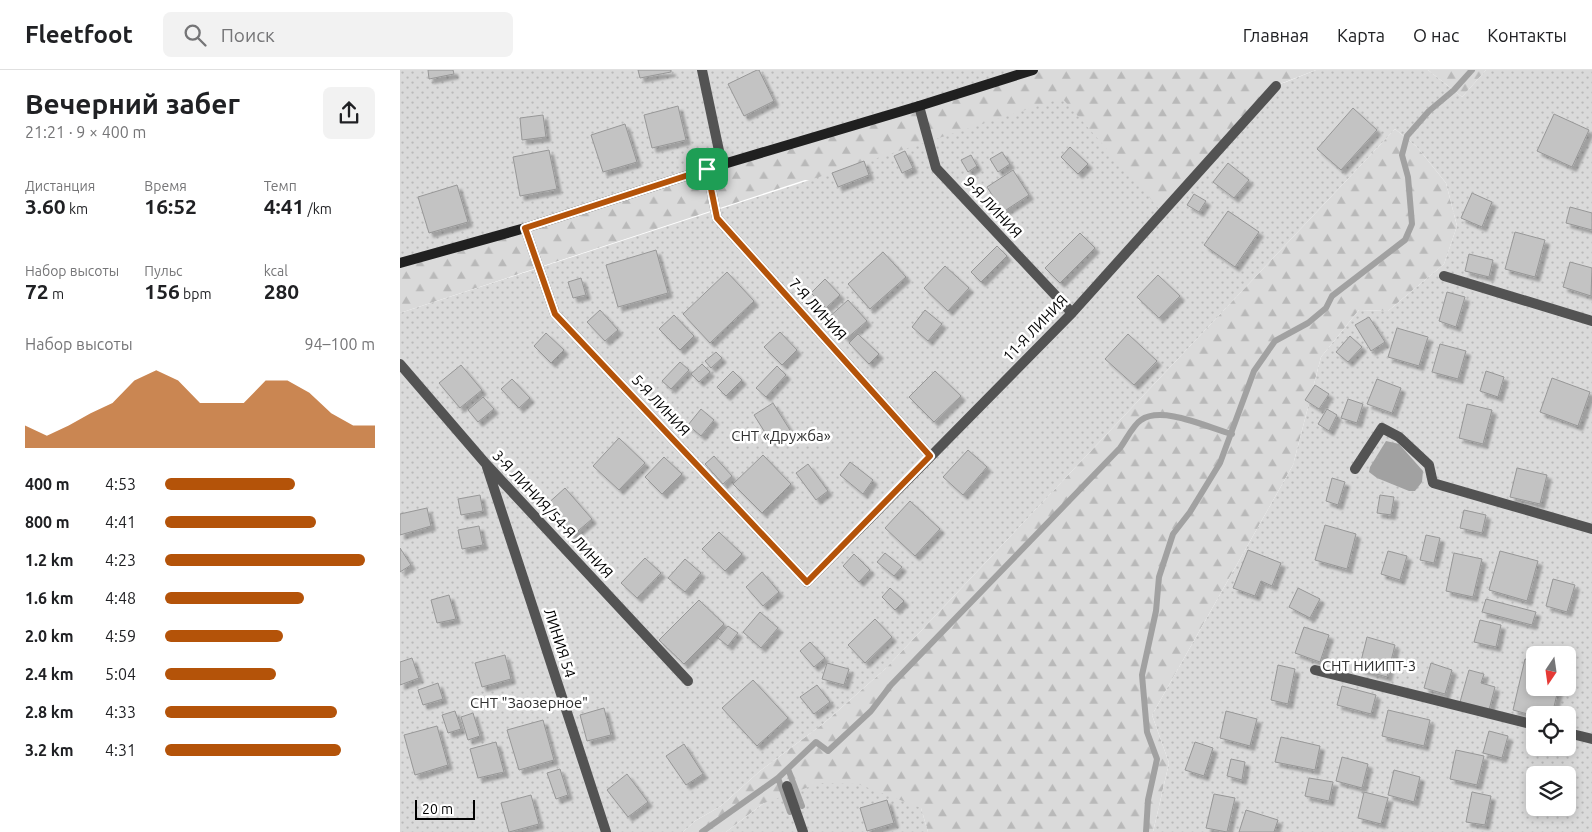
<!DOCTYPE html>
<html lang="ru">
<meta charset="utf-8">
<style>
:root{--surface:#fff;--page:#f2f2f2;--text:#202124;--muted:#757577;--line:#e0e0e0;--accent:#b45309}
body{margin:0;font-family:Ubuntu,sans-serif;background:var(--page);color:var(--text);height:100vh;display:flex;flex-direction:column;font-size:19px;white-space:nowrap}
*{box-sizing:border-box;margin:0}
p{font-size:16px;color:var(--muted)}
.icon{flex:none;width:28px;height:28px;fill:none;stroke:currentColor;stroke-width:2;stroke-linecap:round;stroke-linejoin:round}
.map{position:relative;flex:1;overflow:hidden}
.side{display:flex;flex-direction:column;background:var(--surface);width:400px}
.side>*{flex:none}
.needle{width:32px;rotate:193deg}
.fabs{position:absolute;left:1126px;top:576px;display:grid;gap:10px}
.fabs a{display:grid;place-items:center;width:50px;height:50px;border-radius:8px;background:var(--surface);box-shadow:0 2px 8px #0003;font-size:25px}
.scale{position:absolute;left:15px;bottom:12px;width:60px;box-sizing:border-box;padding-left:5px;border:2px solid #000;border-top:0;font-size:14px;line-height:18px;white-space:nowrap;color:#000;-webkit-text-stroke:4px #fff;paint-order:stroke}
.pin{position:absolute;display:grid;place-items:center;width:42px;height:42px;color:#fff;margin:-21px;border-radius:10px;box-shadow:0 2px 8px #0006}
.round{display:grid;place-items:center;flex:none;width:52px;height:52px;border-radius:8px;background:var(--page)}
.headline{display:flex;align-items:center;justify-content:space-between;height:85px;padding:0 25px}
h1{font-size:28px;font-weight:600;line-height:38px}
.figures{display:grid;grid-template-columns:repeat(3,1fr);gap:8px;height:85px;padding:5px 25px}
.figures div{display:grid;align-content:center}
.figures b{font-size:21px;font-weight:600}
.figures small{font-size:14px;font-weight:400}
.figures p{font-size:14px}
.chart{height:140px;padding:10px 25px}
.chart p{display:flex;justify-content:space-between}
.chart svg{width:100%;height:90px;margin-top:5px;fill:var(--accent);opacity:.7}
ul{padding:0 25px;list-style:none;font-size:16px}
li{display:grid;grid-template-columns:80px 60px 1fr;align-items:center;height:38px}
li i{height:12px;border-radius:6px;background:var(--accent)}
header{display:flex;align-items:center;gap:30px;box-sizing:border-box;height:70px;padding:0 25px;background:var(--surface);border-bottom:1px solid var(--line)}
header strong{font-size:24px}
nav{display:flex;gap:28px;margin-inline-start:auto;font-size:18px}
.search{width:350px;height:45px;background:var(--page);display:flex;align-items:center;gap:12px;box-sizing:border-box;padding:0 18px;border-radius:8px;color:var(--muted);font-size:19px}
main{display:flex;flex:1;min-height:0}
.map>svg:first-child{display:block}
.forest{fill:url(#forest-firs)}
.garden{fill:url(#garden-dots);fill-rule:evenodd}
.water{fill:#a1a1a1}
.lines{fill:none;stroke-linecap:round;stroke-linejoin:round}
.stream{stroke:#a1a1a1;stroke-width:6}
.building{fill:#c3c3c3;stroke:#979797;filter:url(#shadow)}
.street{stroke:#535353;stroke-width:10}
.secondary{stroke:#202020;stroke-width:10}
.route-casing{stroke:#fff;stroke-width:10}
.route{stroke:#b45309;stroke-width:6}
.labels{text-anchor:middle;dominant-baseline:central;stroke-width:5;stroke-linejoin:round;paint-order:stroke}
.street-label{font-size:15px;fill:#000;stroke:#fff}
.park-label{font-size:15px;fill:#313131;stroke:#fff}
</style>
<header>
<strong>Fleetfoot</strong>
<div class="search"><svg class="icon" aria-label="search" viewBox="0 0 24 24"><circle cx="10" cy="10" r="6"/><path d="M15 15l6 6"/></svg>Поиск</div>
<nav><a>Главная</a><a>Карта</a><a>О нас</a><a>Контакты</a></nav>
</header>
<main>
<section class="side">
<div class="headline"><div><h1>Вечерний забег</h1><p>21:21 · 9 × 400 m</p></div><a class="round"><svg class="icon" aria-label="share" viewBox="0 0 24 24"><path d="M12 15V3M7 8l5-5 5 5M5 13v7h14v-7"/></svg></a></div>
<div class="figures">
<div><p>Дистанция</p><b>3.60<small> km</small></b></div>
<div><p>Время</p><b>16:52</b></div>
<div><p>Темп</p><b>4:41<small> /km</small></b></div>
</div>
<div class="figures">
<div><p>Набор высоты</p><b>72<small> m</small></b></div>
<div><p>Пульс</p><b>156<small> bpm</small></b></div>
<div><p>kcal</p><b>280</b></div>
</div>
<div class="chart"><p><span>Набор высоты</span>94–100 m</p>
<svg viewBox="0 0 160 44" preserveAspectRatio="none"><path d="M0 44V33L10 38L20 33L30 27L40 22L50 11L60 6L70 11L80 22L90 22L100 22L110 11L120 11L130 17L140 27L150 33L160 33V44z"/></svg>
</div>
<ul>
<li><b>400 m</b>4:53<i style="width:62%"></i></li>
<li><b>800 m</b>4:41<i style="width:72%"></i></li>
<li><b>1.2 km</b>4:23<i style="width:95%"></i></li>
<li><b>1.6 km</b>4:48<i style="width:66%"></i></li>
<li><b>2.0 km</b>4:59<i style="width:56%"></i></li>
<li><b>2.4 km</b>5:04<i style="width:53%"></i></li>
<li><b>2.8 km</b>4:33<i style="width:82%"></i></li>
<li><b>3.2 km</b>4:31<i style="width:84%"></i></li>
</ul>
</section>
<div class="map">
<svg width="1192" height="762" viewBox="0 0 1192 762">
<defs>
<pattern id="forest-firs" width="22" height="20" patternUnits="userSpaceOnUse" patternTransform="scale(1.25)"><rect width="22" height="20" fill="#dadada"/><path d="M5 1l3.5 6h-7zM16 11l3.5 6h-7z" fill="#b9b9b9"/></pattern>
<pattern id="garden-dots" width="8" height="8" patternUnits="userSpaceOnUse" patternTransform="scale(1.25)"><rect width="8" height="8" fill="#dadada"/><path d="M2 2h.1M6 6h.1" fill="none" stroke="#b9b9b9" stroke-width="1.8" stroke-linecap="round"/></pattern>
<filter id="shadow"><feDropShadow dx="4.5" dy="4.5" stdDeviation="1" flood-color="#0004"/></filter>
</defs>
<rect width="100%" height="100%" fill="#fff"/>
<path class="forest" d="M633,0H916L875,16L763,143L405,110L0,243V193Z
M1028,0H1086L1062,27Z
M995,59L1017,77L1046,113L1057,156L1044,194L988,241L959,240L921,287L893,395L752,645L769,693L753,762H528L521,738L364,733L326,762H283L295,751L321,736L360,701L424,653L484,600Z"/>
<path class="garden" d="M0,0H633L0,193Z
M916,0H1028L1062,27L1086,0H1192V762H753L769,693L752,645L893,395L921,287L959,240L988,241L1044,194L1057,156L1046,113L1017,77L995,59L484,600L424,653L360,701L321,736L295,751L283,762H0V243L662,28L763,143L876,16ZM1135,585H1168V618H1135ZM1135,645H1168V678H1135ZM1135,705H1168V738H1135Z
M420,713L458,714L521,738L528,762H326L364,733Z"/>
<path class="water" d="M986,371L999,374L1023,401L1022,412L1015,421H1009L977,408L969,402L970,397Z"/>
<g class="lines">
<path class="stream" d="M388,699L402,736
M378,708L390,742
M302,762L378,708L416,672L428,681L471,641L491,615L720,378C726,370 733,355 741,350C762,335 809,358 832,364
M746,762L748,730L757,689L747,662L742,605L756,541L759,507L773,464L790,442L820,393L854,301L875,271L908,253L926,238L932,226L1005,170L1012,154L1008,107L1002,85L1007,66L1029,41L1054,20L1072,0"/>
</g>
<path class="building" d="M28,0H53L54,4L29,9Z
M238,0H271V2L240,8Z
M357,0H359L374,31L344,46L328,14Z
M278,36L286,70L252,78L244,45Z
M953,38L977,60L941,100L917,79Z
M1154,44L1189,60L1172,97L1137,81Z
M143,45L146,67L122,70L120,48Z
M225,54L237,92L203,102L191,65Z
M670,77L688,94L678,104L661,87Z
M149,80L157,119L120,126L113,87Z
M505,81L513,98L502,103L494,86Z
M602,82L610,94L598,102L590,89Z
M571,85L577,96L568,102L561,90Z
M464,91L469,105L438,117L432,103Z
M828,93L849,110L834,128L813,112Z
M613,100L629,125L603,142L587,117Z
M57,115L68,152L29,163L18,127Z
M1072,123L1092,132L1082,157L1061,148Z
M794,124L806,131L799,142L787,135Z
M1170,137L1192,143V160L1166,153Z
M828,141L859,162L835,197L804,175Z
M1115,162L1145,170L1135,207L1105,199Z
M680,163L695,178L660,213L645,198Z
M597,176L607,186L581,212L571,202Z
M256,180L268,223L218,237L206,195Z
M483,182L506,207L470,239L448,214Z
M1069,184L1093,190L1089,207L1065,201Z
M1170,192L1192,198L1191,226L1163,217Z
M545,196L569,218L548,241L524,218Z
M327,202L354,231L310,273L283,244Z
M758,205L780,226L759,248L737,227Z
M181,208L186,225L173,228L168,212Z
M425,209L440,225L426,238L411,223Z
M1047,222L1065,227L1056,257L1039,251Z
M448,230L467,251L446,269L427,249Z
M200,240L218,260L205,271L187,252Z
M525,240L542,254L528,271L512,257Z
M274,245L294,266L280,280L259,259Z
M969,247L985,272L971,281L955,255Z
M997,258L1028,267L1019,296L988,287Z
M380,262L397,280L382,295L364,277Z
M146,263L164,280L151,293L134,276Z
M458,264L479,284L469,294L449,273Z
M728,264L757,291L734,315L705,289Z
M950,266L962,277L948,292L936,282Z
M1040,274L1066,281L1058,309L1032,302Z
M316,282L322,288L311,298L305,291Z
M280,292L289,300L271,319L262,311Z
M302,294L310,302L299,312L291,304Z
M61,295L82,320L60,338L39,313Z
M377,296L386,305L366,327L356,318Z
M333,301L342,310L326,326L317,317Z
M535,301L561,326L534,352L509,327Z
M1086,301L1104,307L1098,327L1080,321Z
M1152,308L1190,322L1178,356L1140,342Z
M112,309L130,328L119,338L101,319Z
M977,309L1001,318L992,343L967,334Z
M915,315L929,324L919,339L905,330Z
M83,327L94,339L78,352L68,340Z
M948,329L963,334L957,353L941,348Z
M373,333L390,360L371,372L354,345Z
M1067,334L1092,340L1083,374L1059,368Z
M301,339L314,350L301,366L288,355Z
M927,339L937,345L929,361L918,354Z
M219,368L245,393L219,420L193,396Z
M568,380L587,397L563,425L543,407Z
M363,385L391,414L362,443L333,414Z
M314,386L332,406L323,414L305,394Z
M264,387L282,404L262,424L245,407Z
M450,392L473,410L463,424L440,405Z
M408,394L428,421L416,430L396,403Z
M1117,398L1147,405L1140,434L1110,427Z
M932,408L945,412L938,435L926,431Z
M165,418L192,449L172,466L145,436Z
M80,425L83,441L61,445L58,429Z
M980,425L994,427L991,445L977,443Z
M510,431L540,459L515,486L485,458Z
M27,438L31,456L0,465V444Z
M1064,440L1086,445L1082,463L1060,458Z
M925,455L956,464L947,499L915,490Z
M79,456L83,475L62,479L58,460Z
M319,462L342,484L325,501L302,479Z
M1026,465L1040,468L1034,493L1020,490Z
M0,478L11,495L0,502Z
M848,480L881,493L872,516L861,511L855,526L833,518Z
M988,481L1007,486L1000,510L981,504Z
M1100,481L1138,491L1127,531L1089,520Z
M485,483L502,497L494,506L477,492Z
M1054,483L1082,489L1073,527L1046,521Z
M454,484L470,500L459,512L443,496Z
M245,488L261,503L237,528L221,513Z
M285,489L301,503L285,522L268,508Z
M362,502L379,522L363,536L346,517Z
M1153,509L1175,515L1167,542L1146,536Z
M490,518L504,531L495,540L482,527Z
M898,518L920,529L910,548L889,537Z
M49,525L56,549L37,553L31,530Z
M1086,529L1136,542L1132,555L1082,542Z
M299,530L324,554L284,594L259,570Z
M360,542L378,558L361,578L343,562Z
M475,549L492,567L465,593L448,575Z
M1080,550L1101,555L1096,577L1074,572Z
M328,556L338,563L328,576L318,568Z
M904,557L929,565L920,592L895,583Z
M967,567L995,575L987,607L959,599Z
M410,572L425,588L414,597L400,581Z
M105,585L111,609L82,617L75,593Z
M12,588L19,608L0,615V592Z
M1125,589L1135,591V618L1158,620L1152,645L1135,646L1113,640Z
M427,593L449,599L444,615L422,609Z
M1031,593L1052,600L1045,624L1024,618Z
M878,595L895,599L888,634L871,630Z
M1069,600L1084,604L1081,613L1095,617L1089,640L1060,632Z
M353,610L388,648L357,676L322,638Z
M38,613L43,629L23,635L18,620Z
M417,615L430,632L414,644L400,627Z
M942,616L976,625L971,644L937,635Z
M204,638L211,665L187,671L180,645Z
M988,640L1030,650L1024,676L982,666Z
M55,641L61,659L48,663L42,645Z
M826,641L857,649L850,676L820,668Z
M73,643L80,666L68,670L61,647Z
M143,650L154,690L119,700L107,660Z
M37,656L48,695L15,705L4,665Z
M1089,661L1108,666L1102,688L1083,683Z
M881,667L920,676L915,700L875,692Z
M96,672L104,702L78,708L70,679Z
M795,672L813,678L804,706L785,700Z
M284,674L303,704L286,715L266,686Z
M1056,680L1084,686L1077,715L1050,709Z
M942,687L968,694L962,718L936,711Z
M831,689L845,692L842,710L827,706Z
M160,699L168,725L156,729L147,703Z
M994,700L1020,707L1014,732L988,725Z
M227,704L248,732L228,747L207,720Z
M909,708L933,712L929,731L905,726Z
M964,722L988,728L981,754L958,748Z
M1072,722L1091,726L1085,755L1066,752Z
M814,724L835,728L827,762L806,758Z
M131,725L139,754L109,762L101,733Z
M487,730L494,753L467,761L460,738Z
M846,740L878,750L874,762H839Z"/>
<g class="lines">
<path class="street" d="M302,0L322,95
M519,36L536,98L672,243
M307,99L317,148L530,386
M125,158L155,244L407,512L672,243L876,16
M1044,206L1192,251
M0,294L86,394L288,611
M87,397L206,762
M955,399L982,358L999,367L1029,395L1033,413L1192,459
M915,600L1135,655
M1168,663L1192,669
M387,716L403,762"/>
<path class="secondary" d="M0,193L125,158L307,99L519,36L633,0"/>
</g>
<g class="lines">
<defs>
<path id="route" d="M307,99L317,148L530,386L407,512L155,244L125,158Z"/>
</defs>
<use href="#route" class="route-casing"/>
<use href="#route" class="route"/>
</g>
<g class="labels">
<g class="street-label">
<text transform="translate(593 137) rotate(47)">9-Я ЛИНИЯ</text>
<text transform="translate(418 239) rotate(48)">7-Я ЛИНИЯ</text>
<text transform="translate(635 258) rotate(-46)">11-Я ЛИНИЯ</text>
<text transform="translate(261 335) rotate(47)">5-Я ЛИНИЯ</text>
<text transform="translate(153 444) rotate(47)">3-Я ЛИНИЯ/54-Я ЛИНИЯ</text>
<text transform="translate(160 573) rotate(72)">ЛИНИЯ 54</text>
</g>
<g class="park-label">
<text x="381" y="365">СНТ «Дружба»</text>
<text x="969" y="595">СНТ НИИПТ-3</text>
<text x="129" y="632">СНТ "Заозерное"</text>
</g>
</g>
</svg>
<div class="fabs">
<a><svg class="needle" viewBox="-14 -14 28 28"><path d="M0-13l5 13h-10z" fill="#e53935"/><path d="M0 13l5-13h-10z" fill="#757577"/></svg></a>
<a><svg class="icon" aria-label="locate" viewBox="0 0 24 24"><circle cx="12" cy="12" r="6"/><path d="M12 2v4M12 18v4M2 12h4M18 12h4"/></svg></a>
<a><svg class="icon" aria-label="layers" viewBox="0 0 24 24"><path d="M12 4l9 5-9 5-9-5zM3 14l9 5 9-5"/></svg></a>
</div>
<div class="scale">20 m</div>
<div class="pin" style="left:307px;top:99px;background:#1e9e55"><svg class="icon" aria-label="arrive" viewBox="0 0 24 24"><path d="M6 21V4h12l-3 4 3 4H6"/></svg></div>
</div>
</main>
